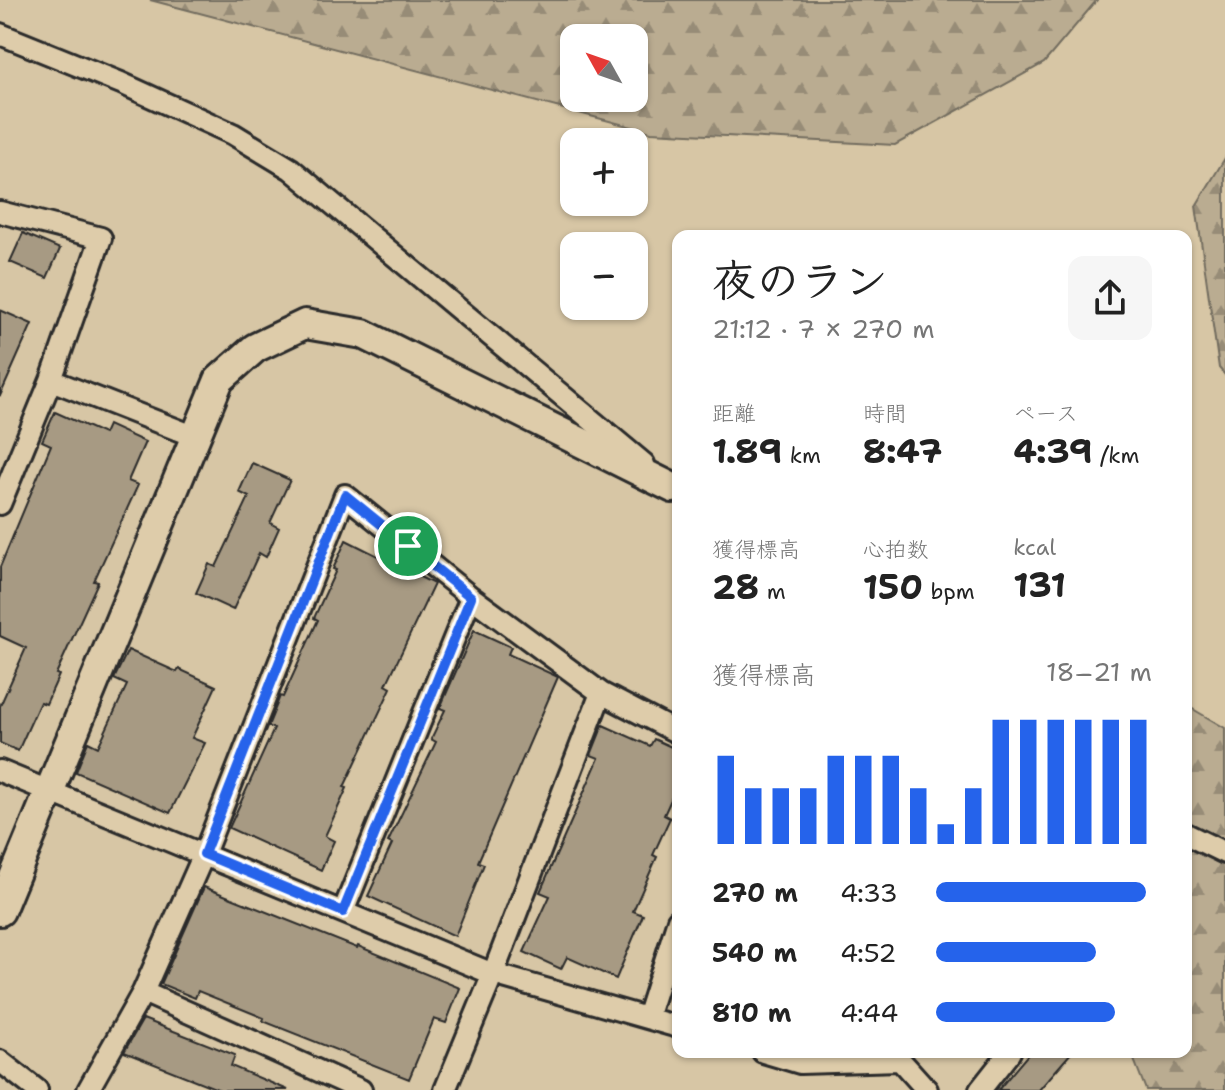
<!DOCTYPE html>
<html lang="ja">
<meta charset="utf-8">
<style>
:root{--surface:#fff;--page:#f6f6f6;--text:#222;--muted:#767676;--accent:#2563eb}
body{margin:0;font-family:"Shantell Sans","Klee One",sans-serif;background:var(--page);color:var(--text);height:100vh;display:flex;flex-direction:column;font-size:30px;white-space:nowrap}
*{box-sizing:border-box;margin:0}
p{font-size:26px;color:var(--muted)}
.icon{flex:none;width:44px;height:44px;fill:none;stroke:currentColor;stroke-width:2;stroke-linecap:round;stroke-linejoin:round}
.map{position:relative;flex:1;overflow:hidden}
.sheet{position:absolute;left:672px;top:230px;width:520px;height:828px;display:flex;flex-direction:column;background:var(--surface);border-radius:16px;box-shadow:0 2px 6px #0004}
.sheet>*{flex:none}
.needle{width:52px;rotate:310deg}
.controls{position:absolute;left:560px;top:24px;display:grid;gap:16px}
.controls a{display:grid;place-items:center;width:88px;height:88px;border-radius:16px;background:var(--surface);box-shadow:0 2px 6px #0004;font-size:40px}
.pin{position:absolute;display:grid;place-items:center;width:68px;height:68px;color:#fff;margin:-34px;border:4px solid #fff;border-radius:50%;box-shadow:0 2px 8px #0007}
.round{display:grid;place-items:center;flex:none;width:84px;height:84px;border-radius:16px;background:var(--page)}
.head{display:flex;align-items:center;justify-content:space-between;height:136px;padding:0 40px}
h1{font-size:44px;font-weight:700;line-height:60px}
.metrics{display:grid;grid-template-columns:repeat(3,1fr);gap:12px;height:136px;padding:8px 40px}
.metrics div{display:grid;align-content:center}
.metrics b{font-size:34px;font-weight:700}
.metrics small{font-size:22px;font-weight:400}
.metrics p{font-size:22px}
.chart{height:224px;padding:16px 40px}
.chart p{display:flex;justify-content:space-between}
.chart svg{width:100%;height:144px;margin-top:8px;stroke:var(--accent);stroke-width:6}
ul{padding:0 40px;list-style:none;font-size:26px}
li{display:grid;grid-template-columns:128px 96px 1fr;align-items:center;height:60px}
li i{height:20px;border-radius:10px;background:var(--accent)}
.map>svg:first-child{display:block}
.forest{fill:url(#forest-firs);stroke:#726c5e;stroke-width:2;fill-rule:evenodd}
.building{fill:#a79a83;stroke:#2b2b2b;stroke-width:2}
.lines{fill:none;stroke-linecap:round;stroke-linejoin:round}
.street-casing{stroke:#2b2b2b;stroke-width:26}
.secondary-casing{stroke:#2b2b2b;stroke-width:34}
.street{stroke:#deccaa;stroke-width:20}
.secondary{stroke:#deccaa;stroke-width:28}
.route-casing{stroke:#fff;stroke-width:16}
.route{stroke:#2563eb;stroke-width:10}
</style>
<div class="map">
<svg width="1225" height="1090" viewBox="0 0 1225 1090">
<defs>
<pattern id="forest-firs" width="22" height="20" patternUnits="userSpaceOnUse" patternTransform="scale(2)"><rect width="22" height="20" fill="#baac91"/><path d="M5 1l3.5 6h-7zM16 11l3.5 6h-7z" fill="#978c77"/></pattern>
</defs>
<rect width="100%" height="100%" fill="#d7c6a5"/>
<filter id="ink" filterUnits="userSpaceOnUse"><feTurbulence type="fractalNoise" baseFrequency=".0125" numOctaves="2"/><feDisplacementMap in="SourceGraphic" scale="16" xChannelSelector="R" yChannelSelector="G"/><feConvolveMatrix kernelMatrix="1 2 1 2 8 2 1 2 1" color-interpolation-filters="sRGB"/></filter>
<g filter="url(#ink)">
<path class="forest" d="M150,0H1097L1044,63L895,145L651,132ZM574,38H634V98H574Z
M1225,158V375L1219,368L1196,206Z
M1186,705L1225,728V1090H1146L1131,1052H1186Z"/>
<path class="building" d="M23,233L60,249L47,278L10,262Z
M0,310L32,324L0,396Z
M55,412L104,434L108,425L145,442L128,481L138,485L94,581L98,582L56,674L59,675L46,704L40,702L18,751L0,743V706L26,648L0,636V567L51,445L42,441Z
M252,463L290,480L270,523L279,528L266,557L259,553L233,610L196,593L209,564L216,567L249,497L239,492Z
M346,540L434,584L386,685L391,688L344,787L347,788L325,836L334,841L321,870L229,828L274,729L268,726L277,704L280,696L283,697L318,620L314,618L336,570L333,569Z
M474,630L511,647L508,654L558,677L478,862L484,864L455,936L368,896L392,844L388,842L436,742L431,739L445,710L440,708Z
M128,650L177,672L179,669L216,686L192,738L205,743L170,813L76,772L88,742L98,747L127,685L114,679Z
M603,725L650,746L654,739L678,750V784L664,815L670,818L653,855L657,857L633,911L643,915L616,979L567,957L561,969L524,952L550,896L540,892L599,758L591,755Z
M204,887L357,948L358,946L460,988L446,1023L434,1019L409,1079L263,1021L264,1018L198,991L195,998L161,984Z
M143,1019L235,1055L231,1066L288,1090H220L124,1052Z
M1030,1052H1072L1039,1090H998Z"/>
<g class="lines">
<defs>
<path id="street" d="M0,34L121,83L233,134L291,169L644,464
M0,212L101,238L51,380L0,504
M51,380L196,437
M0,771L493,974L678,1027
M1186,834L1225,853
M343,912L471,597
M143,992L361,1090
M647,1018L678,920
M763,1052L800,1063L900,1060L927,1090
M0,1061L37,1090
M88,1090L143,992L204,854L345,495L471,597L601,693L678,733
M445,1090L493,974L601,693
M980,1090L1010,1052"/>
<path id="secondary" d="M0,911L219,380L255,348L305,324L363,334L673,488"/>
</defs>
<use href="#street" class="street-casing"/>
<use href="#secondary" class="secondary-casing"/>
<use href="#street" class="street"/>
<use href="#secondary" class="secondary"/>
</g>
</g>
<g class="lines" filter="url(#ink)">
<defs>
<path id="route" d="M345,495L471,597L343,912L204,854Z"/>
</defs>
<use href="#route" class="route-casing"/>
<use href="#route" class="route"/>
</g>
</svg>
<div class="controls">
<a><svg class="needle" viewBox="-14 -14 28 28"><path d="M0-13l5 13h-10z" fill="#e53935"/><path d="M0 13l5-13h-10z" fill="#767676"/></svg></a>
<a>+</a>
<a>−</a>
</div>
<div class="pin" style="left:408px;top:546px;background:#1e9e55"><svg class="icon" aria-label="arrive" viewBox="0 0 24 24"><path d="M6 21V4h12l-3 4 3 4H6"/></svg></div>
<section class="sheet">
<div class="head"><div><h1>夜のラン</h1><p>21:12 · 7 × 270 m</p></div><a class="round"><svg class="icon" aria-label="share" viewBox="0 0 24 24"><path d="M12 15V3M7 8l5-5 5 5M5 13v7h14v-7"/></svg></a></div>
<div class="metrics">
<div><p>距離</p><b>1.89<small> km</small></b></div>
<div><p>時間</p><b>8:47</b></div>
<div><p>ペース</p><b>4:39<small> /km</small></b></div>
</div>
<div class="metrics">
<div><p>獲得標高</p><b>28<small> m</small></b></div>
<div><p>心拍数</p><b>150<small> bpm</small></b></div>
<div><p>kcal</p><b>131</b></div>
</div>
<div class="chart"><p><span>獲得標高</span>18–21 m</p>
<svg viewBox="0 0 160 44" preserveAspectRatio="none"><path d="M5 44V17M15 44V27M25 44V27M35 44V27M45 44V17M55 44V17M65 44V17M75 44V27M85 44V38M95 44V27M105 44V6M115 44V6M125 44V6M135 44V6M145 44V6M155 44V6"/></svg>
</div>
<ul>
<li><b>270 m</b>4:33<i style="width:97%"></i></li>
<li><b>540 m</b>4:52<i style="width:74%"></i></li>
<li><b>810 m</b>4:44<i style="width:83%"></i></li>
</ul>
</section>
</div>
